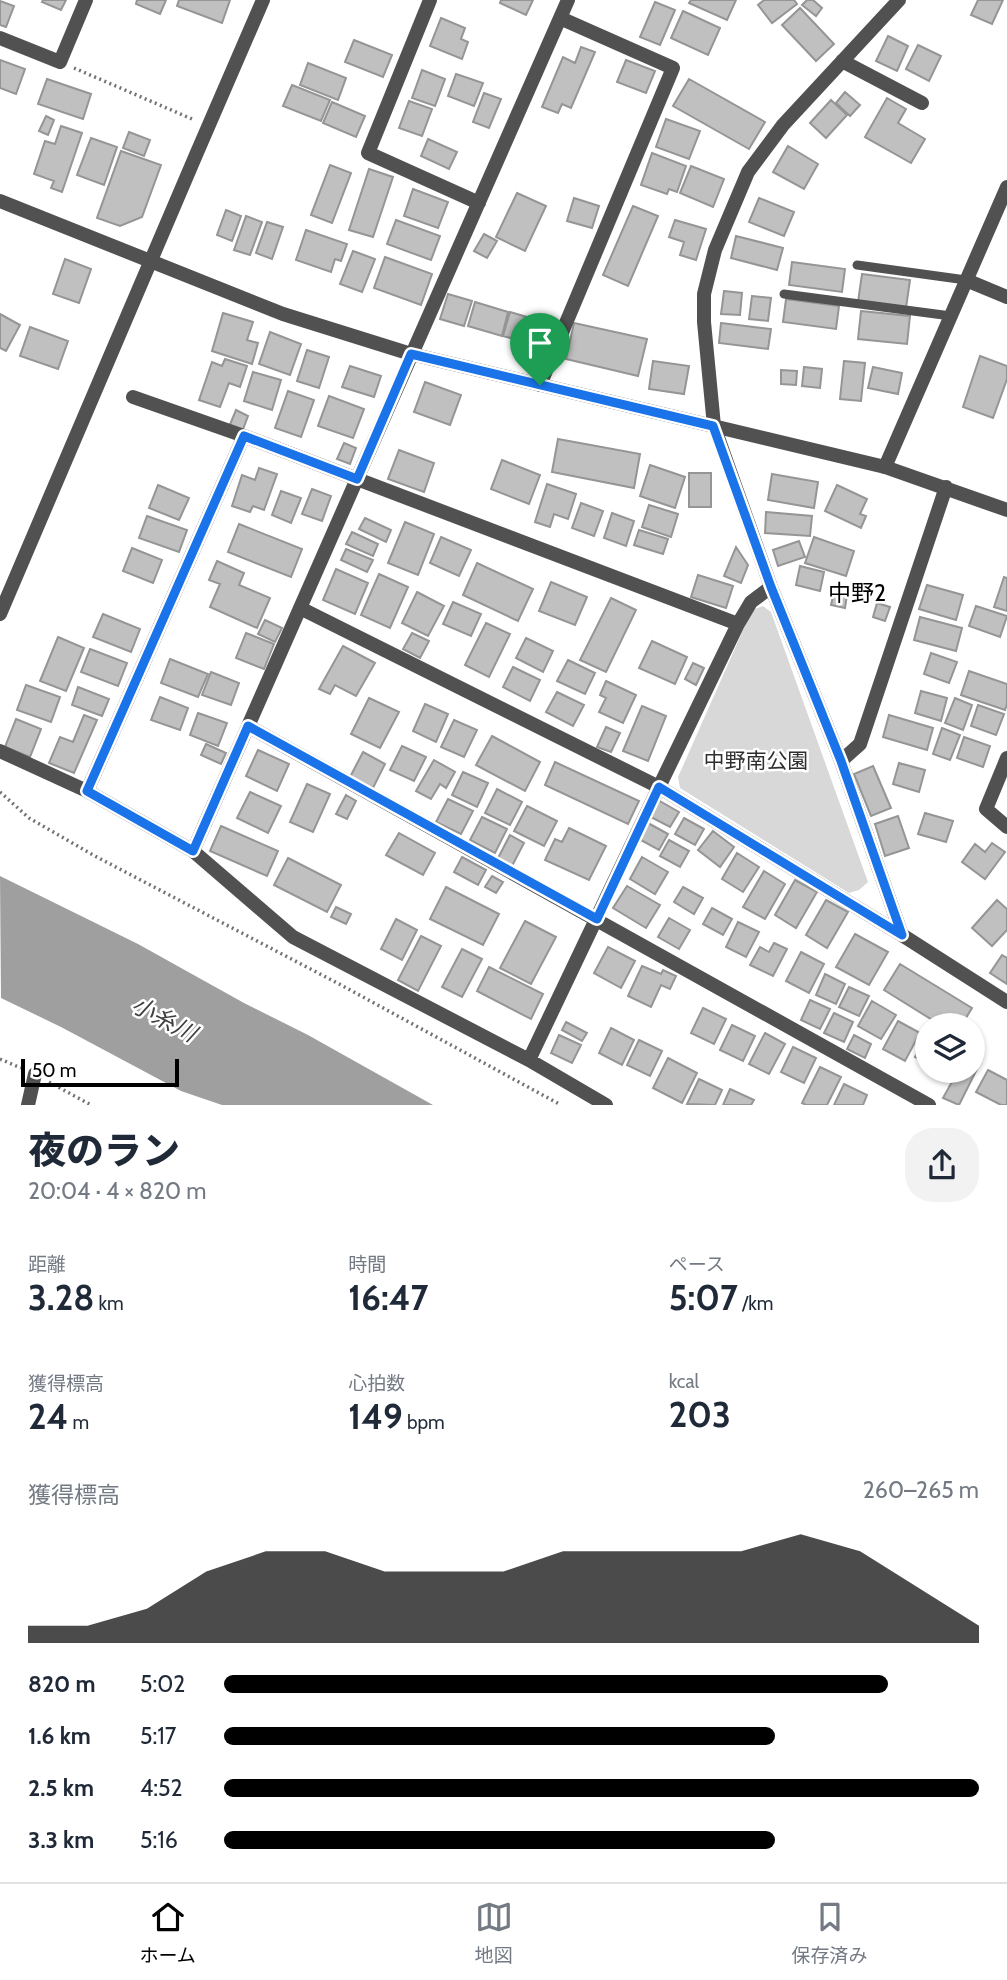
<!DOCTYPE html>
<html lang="ja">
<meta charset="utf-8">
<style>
:root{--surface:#fff;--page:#f2f2f3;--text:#1f2937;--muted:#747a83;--line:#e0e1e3;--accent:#000}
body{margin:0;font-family:Cabin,"Noto Sans JP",sans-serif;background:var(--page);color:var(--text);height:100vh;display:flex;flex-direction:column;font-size:26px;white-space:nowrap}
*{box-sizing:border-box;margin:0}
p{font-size:23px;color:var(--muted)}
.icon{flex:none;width:38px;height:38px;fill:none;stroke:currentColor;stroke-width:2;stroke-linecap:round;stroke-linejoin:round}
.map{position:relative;height:1105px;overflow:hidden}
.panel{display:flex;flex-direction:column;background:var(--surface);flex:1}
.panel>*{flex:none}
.controls{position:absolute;left:915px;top:1013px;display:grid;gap:14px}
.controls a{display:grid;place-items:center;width:70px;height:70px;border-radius:50%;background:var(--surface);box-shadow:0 2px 5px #0004;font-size:35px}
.scale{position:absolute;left:21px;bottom:18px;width:158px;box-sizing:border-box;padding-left:7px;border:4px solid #000;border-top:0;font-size:19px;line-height:24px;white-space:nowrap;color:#000;-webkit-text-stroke:5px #fff;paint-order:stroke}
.pin{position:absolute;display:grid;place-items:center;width:60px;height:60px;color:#fff;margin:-72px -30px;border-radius:50% 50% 50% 0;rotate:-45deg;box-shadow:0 0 7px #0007}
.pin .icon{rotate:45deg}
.round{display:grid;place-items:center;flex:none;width:74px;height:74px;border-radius:28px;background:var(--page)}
.summary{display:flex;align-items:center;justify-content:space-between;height:119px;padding:0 28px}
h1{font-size:38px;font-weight:800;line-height:52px}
.stats{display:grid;grid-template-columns:repeat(3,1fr);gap:10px;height:119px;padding:7px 28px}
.stats div{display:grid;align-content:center}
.stats b{font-size:35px;font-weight:800}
.stats small{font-size:19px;font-weight:400}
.stats p{font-size:19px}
.chart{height:196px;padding:14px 28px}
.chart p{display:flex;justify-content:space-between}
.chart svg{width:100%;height:126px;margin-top:7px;fill:var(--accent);opacity:.7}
ul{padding:0 28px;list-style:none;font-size:23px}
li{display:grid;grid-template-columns:112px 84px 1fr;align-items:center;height:52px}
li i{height:18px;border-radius:9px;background:var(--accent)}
.tabs{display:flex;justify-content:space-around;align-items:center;height:98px;border-top:2px solid var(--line);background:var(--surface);font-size:19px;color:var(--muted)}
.tabs a{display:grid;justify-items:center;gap:4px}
.tabs .active{color:var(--accent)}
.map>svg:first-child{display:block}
.green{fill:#d8d8d8}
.water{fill:#9f9f9f}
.building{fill:#c0c0c0;stroke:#959595;stroke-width:2}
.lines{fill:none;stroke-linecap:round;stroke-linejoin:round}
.path{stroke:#737373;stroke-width:3.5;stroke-dasharray:2 3.5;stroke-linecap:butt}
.service{stroke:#515151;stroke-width:9}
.minor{stroke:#515151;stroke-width:14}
.tertiary{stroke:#515151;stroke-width:14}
.route-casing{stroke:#fff;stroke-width:14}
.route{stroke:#1a73e8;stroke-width:9}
.labels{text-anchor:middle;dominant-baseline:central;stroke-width:5;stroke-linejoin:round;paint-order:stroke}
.park-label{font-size:21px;fill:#2f2f2f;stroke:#fff}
.neighbourhood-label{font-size:23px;fill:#000;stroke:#fff}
.water-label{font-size:23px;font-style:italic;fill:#404040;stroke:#fff}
</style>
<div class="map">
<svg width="1007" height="1105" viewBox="0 0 1007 1105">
<rect width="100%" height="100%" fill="#fff"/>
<path class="green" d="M763,606L771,612L868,882L859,890L849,893L680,788L678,777L752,610Z"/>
<path class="water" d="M0,876L138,944L244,1003L308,1035L433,1105H222L181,1091L61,1027L1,998Z"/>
<path class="building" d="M43,0H66L61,10L42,2Z
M137,0H166L160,14L136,4Z
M179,0H230L222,23L177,6Z
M501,0H533L526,15L500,3Z
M691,0H736L727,20L689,3Z
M764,0H794L797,4L772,23L758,5Z
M807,0H813L822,8L816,16L802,5Z
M978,0H1003L992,24L971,15Z
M0,1L14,6L6,27L0,25Z
M655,2L675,10L660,45L640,37Z
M800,8L834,44L816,61L782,25Z
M683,11L720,28L708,55L671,38Z
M441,18L465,28L461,39L468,42L462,59L430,46Z
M888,36L908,46L897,71L876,61Z
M354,40L392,55L383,77L345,62Z
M918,45L941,56L929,81L906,69Z
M581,47L595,52L571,108L562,104L558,113L542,107L563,57L575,63Z
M0,60L25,69L16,94L0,88Z
M626,60L655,71L646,93L617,82Z
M308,63L346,78L338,100L300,85Z
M422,70L445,79L435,106L412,98Z
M456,74L483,83L474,106L448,96Z
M47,79L91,94L83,119L38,104Z
M689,79L765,122L749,149L673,106Z
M292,85L330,100L321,121L283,106Z
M845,92L860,105L850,116L836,103Z
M484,93L501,99L489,128L473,122Z
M887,98L906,109L898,123L925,139L911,163L865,137Z
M831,100L847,115L826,138L810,123Z
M409,101L432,109L422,136L399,128Z
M332,102L365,116L356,137L323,123Z
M46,116L54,120L48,135L39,131Z
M666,119L700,131L689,159L656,147Z
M61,126L82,133L62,192L51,188L54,181L34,174L45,141L55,144Z
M129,132L150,140L144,156L123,148Z
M91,138L117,147L104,185L77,175Z
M428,139L457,152L449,169L421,156Z
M788,146L818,164L804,189L773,172Z
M121,151L161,165L142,217L120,226L97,218Z
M652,153L686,166L677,192L669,189L667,194L641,185Z
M330,165L351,173L332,223L311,215Z
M691,166L724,179L713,207L680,193Z
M369,169L393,177L373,237L349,230Z
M413,189L448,202L438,228L404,216Z
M517,193L546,206L525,251L496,237Z
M574,198L599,206L592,228L567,221Z
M759,198L794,212L784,236L749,222Z
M633,206L658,216L628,286L603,275Z
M226,210L241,216L232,241L217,235Z
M246,216L262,222L250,255L234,250Z
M396,220L440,236L431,260L387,244Z
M675,220L706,229L696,260L680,255L684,242L669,237Z
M267,222L283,227L272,259L256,253Z
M306,230L347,244L341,261L335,259L331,272L296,260Z
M484,234L497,241L487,258L474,251Z
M736,236L783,248L777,270L731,258Z
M353,251L375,259L362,292L340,284Z
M385,257L432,274L421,305L374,288Z
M65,259L91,269L79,303L53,294Z
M792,262L845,269L842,292L789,285Z
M862,274L910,280L906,308L858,302Z
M724,291L742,293L740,315L721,314Z
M448,294L472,301L464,326L440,319Z
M752,296L771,298L768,321L749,319Z
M786,299L839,306L836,329L783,322Z
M475,302L508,312L502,336L468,326Z
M861,311L910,316L907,344L858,339Z
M510,312L544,322L536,345L503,336Z
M223,313L253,322L247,340L258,343L252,364L212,351Z
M0,314L20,325L6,351L0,348Z
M574,323L647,339L638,376L566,359Z
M721,323L771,329L768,349L719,343Z
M30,327L68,341L58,369L20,356Z
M270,332L301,344L290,375L259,364Z
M307,350L329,357L319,388L297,381Z
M980,356L1007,366V379L993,418L963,407Z
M225,359L247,366L240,387L229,383L220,407L199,400L212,362L222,366Z
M653,361L689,366L684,394L649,389Z
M844,361L865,363L861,401L840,399Z
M350,366L381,376L374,397L342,387Z
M804,367L822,369L820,388L802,386Z
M873,367L902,373L898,394L868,388Z
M781,370L797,371L796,385L781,384Z
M253,372L281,380L272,410L244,401Z
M425,382L461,395L450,425L414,412Z
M288,391L314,400L301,437L275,428Z
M329,396L364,409L353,438L318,426Z
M236,410L248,416L242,432L229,427Z
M558,439L640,454L634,488L552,472Z
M344,443L356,448L350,464L337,459Z
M399,450L434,463L424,492L388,479Z
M502,460L540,475L529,504L491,489Z
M650,465L685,477L675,508L640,496Z
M259,468L277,474L264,510L253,506L250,512L232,506L242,475L255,480Z
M689,473H711V507H689Z
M772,474L818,482L814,508L768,500Z
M547,484L576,494L568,519L554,514L550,527L535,522Z
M158,485L189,498L179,520L149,508Z
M837,485L867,499L860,514L866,516L861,528L825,511Z
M312,489L331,496L322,521L302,514Z
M281,491L301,498L291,523L272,515Z
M581,503L603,511L594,536L572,528Z
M649,505L678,514L671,537L642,527Z
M766,512L812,516L810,536L765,533Z
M612,513L634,521L626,546L604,538Z
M147,516L187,530L179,552L139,538Z
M365,518L391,530L386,542L359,529Z
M405,522L434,534L418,575L388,563Z
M239,524L302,549L291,577L228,552Z
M639,530L668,539L663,554L634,545Z
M352,532L378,544L373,556L346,544Z
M441,537L471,550L459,576L430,563Z
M814,537L854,551L846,576L805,563Z
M799,541L805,557L778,566L773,550Z
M736,547L748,565L741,583L724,576Z
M132,548L162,560L153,583L123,571Z
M346,549L373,560L367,572L341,560Z
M217,561L244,573L239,585L270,598L257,628L210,607L220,584L209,580Z
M477,563L533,589L518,621L463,595Z
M800,566L824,572L820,591L796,585Z
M336,569L368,583L355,614L323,600Z
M379,574L408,587L390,628L361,615Z
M698,575L733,586L726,608L691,597Z
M1004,577L1007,578V611L994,607Z
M551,582L587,597L575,625L539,611Z
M927,585L963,595L956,620L919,609Z
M417,592L444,606L428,636L402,623Z
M834,592L847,595L845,608L831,605Z
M611,598L636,610L606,672L580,660Z
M453,602L481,614L471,636L443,624Z
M877,603L890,607L885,621L873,617Z
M976,606L1007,616L1000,637L969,626Z
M103,614L140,629L131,652L93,637Z
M920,617L962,628L956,651L914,640Z
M265,620L282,628L275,642L258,634Z
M486,623L510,634L489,677L465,665Z
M246,633L274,644L264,669L236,658Z
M412,633L429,641L420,658L403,649Z
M58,637L84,648L66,691L40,681Z
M526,638L553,651L543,672L516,658Z
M652,641L687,657L675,684L639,668Z
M343,646L375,663L356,696L335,685L330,694L319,689Z
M90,649L127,663L118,686L81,672Z
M931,653L957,662L949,683L924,674Z
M170,659L208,674L198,697L161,683Z
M568,660L595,673L585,694L557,681Z
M693,663L704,668L696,685L685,679Z
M513,667L540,680L530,701L503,687Z
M969,671L1007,684V704L1005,710L961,695Z
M211,672L239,683L231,705L202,695Z
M606,681L636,695L623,723L599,712L606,698L600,695Z
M26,685L60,697L51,722L17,710Z
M78,687L109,699L102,716L72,705Z
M921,691L947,698L941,721L915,713Z
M557,692L584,705L573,726L546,712Z
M160,697L188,708L180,730L151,720Z
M369,698L399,712L380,748L351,734Z
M955,698L972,705L963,730L945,723Z
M425,704L448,714L436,742L413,731Z
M978,705L1004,714L996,735L971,726Z
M642,706L666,716L648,761L623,751Z
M198,713L227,723L218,746L190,735Z
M84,715L97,720L74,773L49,763L60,737L73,742Z
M889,715L933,728L927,750L883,737Z
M16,719L41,729L30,757L5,747Z
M454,720L477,730L464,757L441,747Z
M606,727L620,733L611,752L597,747Z
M942,728L960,735L950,760L933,754Z
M492,736L540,762L525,791L476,765Z
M964,737L990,746L983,767L957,758Z
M206,744L226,753L221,764L201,755Z
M402,746L426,757L414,781L390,770Z
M258,750L289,764L277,791L246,776Z
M363,752L385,764L373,788L350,777Z
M434,760L455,772L446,788L440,784L431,799L416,791Z
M555,762L639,801L628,824L545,785Z
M899,763L925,770L919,792L893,784Z
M873,766L891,808L871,816L854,774Z
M463,772L488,783L477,807L452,795Z
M307,784L330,794L313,832L290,822Z
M497,789L522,802L510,825L485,813Z
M250,792L281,806L268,833L237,818Z
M346,795L356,801L347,819L336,814Z
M448,799L473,811L461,834L436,822Z
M658,800L679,812L670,827L649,816Z
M527,806L557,821L544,846L514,831Z
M925,813L953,821L946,842L918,834Z
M898,816L909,848L885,856L875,824Z
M482,817L507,829L495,853L470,840Z
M684,818L704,829L695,845L675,834Z
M648,823L668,834L659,850L639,839Z
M221,826L278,851L267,876L210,851Z
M569,828L606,846L589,880L545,860L555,839L562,842Z
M713,831L734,847L720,867L698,850Z
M399,833L435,853L423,875L386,855Z
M510,835L524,843L512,866L498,858Z
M669,840L689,851L680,867L660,856Z
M992,843L1005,852L985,879L962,862L975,844L985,852Z
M737,853L759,867L743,892L722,879Z
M462,857L486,870L478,885L454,872Z
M642,857L668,872L655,894L630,879Z
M288,858L341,885L327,912L274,885Z
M764,871L785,884L765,919L743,907Z
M492,876L503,882L496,893L485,887Z
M795,880L817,892L796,928L775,915Z
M627,886L660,905L646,928L613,908Z
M446,887L499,914L483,945L430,919Z
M683,887L703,898L694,914L674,902Z
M826,900L848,912L827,948L806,935Z
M997,900L1007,909V930L992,946L972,928Z
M336,907L351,914L346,924L331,917Z
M712,908L732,919L723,935L703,924Z
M669,918L690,930L679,949L658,937Z
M396,919L417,930L402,960L381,949Z
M525,921L556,937L531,984L500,968Z
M738,922L759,932L746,957L726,947Z
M855,934L888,952L869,985L836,967Z
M421,936L441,946L418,991L398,980Z
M774,943L787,949L773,976L750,965L760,947L769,952Z
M608,947L635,961L621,988L594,973Z
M462,949L482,959L462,997L442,987Z
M801,952L824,964L809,993L786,981Z
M1002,955L1007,958V984L990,973Z
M900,964L972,1008L961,1026H942L884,990Z
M642,966L661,974L663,970L676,976L670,989L661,985L651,1007L628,996Z
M489,967L543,994L531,1019L477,991Z
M825,974L845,984L836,1004L816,995Z
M849,987L869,996L859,1016L839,1007Z
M810,1000L830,1009L820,1029L801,1020Z
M872,1001L896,1015L881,1039L858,1026Z
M703,1008L726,1019L714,1044L691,1033Z
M834,1013L853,1022L844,1042L824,1033Z
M898,1021L920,1033L905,1061L883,1049Z
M566,1022L587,1033L582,1041L562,1030Z
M732,1025L755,1036L743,1061L720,1050Z
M611,1028L634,1040L622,1065L599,1053Z
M765,1033L785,1044L769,1074L749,1064Z
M559,1035L581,1045L572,1063L551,1053Z
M854,1035L871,1044L865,1058L847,1049Z
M926,1035L928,1036V1063L915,1057Z
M639,1040L662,1051L650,1076L627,1065Z
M793,1047L816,1058L804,1083L781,1072Z
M668,1058L697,1073L682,1103L653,1088Z
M973,1060L980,1063L959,1105L943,1098L953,1080L942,1074L944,1071H973Z
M820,1067L841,1077L827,1105H806L802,1103Z
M988,1070L1007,1080V1105H1001L976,1092Z
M699,1079L722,1090L715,1105L687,1104Z
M844,1084L867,1095L863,1105H834Z
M730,1089L754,1100L751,1105H723Z"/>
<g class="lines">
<path class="path" d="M74,68L192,119
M0,792L29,818L93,855L341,985L561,1105
M0,1059L21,1068
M49,1082L91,1105"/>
<path class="service" d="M857,265L966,280
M784,294L951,316"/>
<path class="minor" d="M430,0L368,153L479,203
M899,0L783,125L748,172L715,250L704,294V322L714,426L771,587L841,761L902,935
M0,38L60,62L86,0
M842,61L922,103
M966,280L1007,297
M540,385L673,68L560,18
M133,397L244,436L738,624
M885,467L1007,187
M300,608L659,787L902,935
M248,726L929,1105
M0,751L87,791L193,851L293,937L529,1060L606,1105
M1007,758L986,809L1007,827
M841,761L860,744L946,487
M87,791L244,436
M193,851L568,0
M529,1060L659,787L738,624L751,602L771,587
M28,1105L35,1074"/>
<path class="tertiary" d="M0,201L283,314L411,354L885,467L1007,510
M0,614C88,409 174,204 263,0
M902,935L1007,1002"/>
</g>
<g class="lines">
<defs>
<path id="route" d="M411,354L713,426L771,587L841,761L902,935L659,787L597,919L248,726L193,851L87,791L244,436L357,479Z"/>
</defs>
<use href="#route" class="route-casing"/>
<use href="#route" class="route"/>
</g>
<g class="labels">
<g class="park-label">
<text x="756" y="760">中野南公園</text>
</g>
<g class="neighbourhood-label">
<text x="857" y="593">中野2</text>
</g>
<g class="water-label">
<text transform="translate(164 1019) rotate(28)">小糸川</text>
</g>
</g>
</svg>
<div class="controls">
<a><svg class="icon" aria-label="layers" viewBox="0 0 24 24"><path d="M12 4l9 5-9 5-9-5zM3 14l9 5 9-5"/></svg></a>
</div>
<div class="scale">50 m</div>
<div class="pin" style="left:540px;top:385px;background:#1e9e55"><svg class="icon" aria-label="arrive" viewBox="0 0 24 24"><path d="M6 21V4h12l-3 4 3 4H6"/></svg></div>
</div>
<section class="panel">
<div class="summary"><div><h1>夜のラン</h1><p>20:04 · 4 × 820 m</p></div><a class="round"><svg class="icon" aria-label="share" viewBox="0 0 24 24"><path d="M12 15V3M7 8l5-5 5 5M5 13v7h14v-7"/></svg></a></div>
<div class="stats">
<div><p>距離</p><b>3.28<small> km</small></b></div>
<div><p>時間</p><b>16:47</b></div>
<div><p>ペース</p><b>5:07<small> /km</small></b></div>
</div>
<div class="stats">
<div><p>獲得標高</p><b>24<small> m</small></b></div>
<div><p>心拍数</p><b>149<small> bpm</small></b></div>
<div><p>kcal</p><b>203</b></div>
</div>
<div class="chart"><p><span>獲得標高</span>260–265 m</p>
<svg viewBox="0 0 160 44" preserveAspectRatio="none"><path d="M0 44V38L10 38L20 32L30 19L40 12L50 12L60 19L70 19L80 19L90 12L100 12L110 12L120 12L130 6L140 12L150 25L160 38V44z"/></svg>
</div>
<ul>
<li><b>820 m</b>5:02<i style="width:88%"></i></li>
<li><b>1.6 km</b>5:17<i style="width:73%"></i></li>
<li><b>2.5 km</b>4:52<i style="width:100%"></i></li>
<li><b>3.3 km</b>5:16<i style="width:73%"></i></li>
</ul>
</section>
<nav class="tabs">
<a class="active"><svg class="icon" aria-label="home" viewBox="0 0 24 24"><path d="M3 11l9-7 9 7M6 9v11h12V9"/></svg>ホーム</a>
<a><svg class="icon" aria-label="map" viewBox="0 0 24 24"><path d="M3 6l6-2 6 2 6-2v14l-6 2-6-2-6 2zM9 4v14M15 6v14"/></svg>地図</a>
<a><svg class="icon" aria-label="saved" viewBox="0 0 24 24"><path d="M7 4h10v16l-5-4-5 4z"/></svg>保存済み</a>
</nav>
